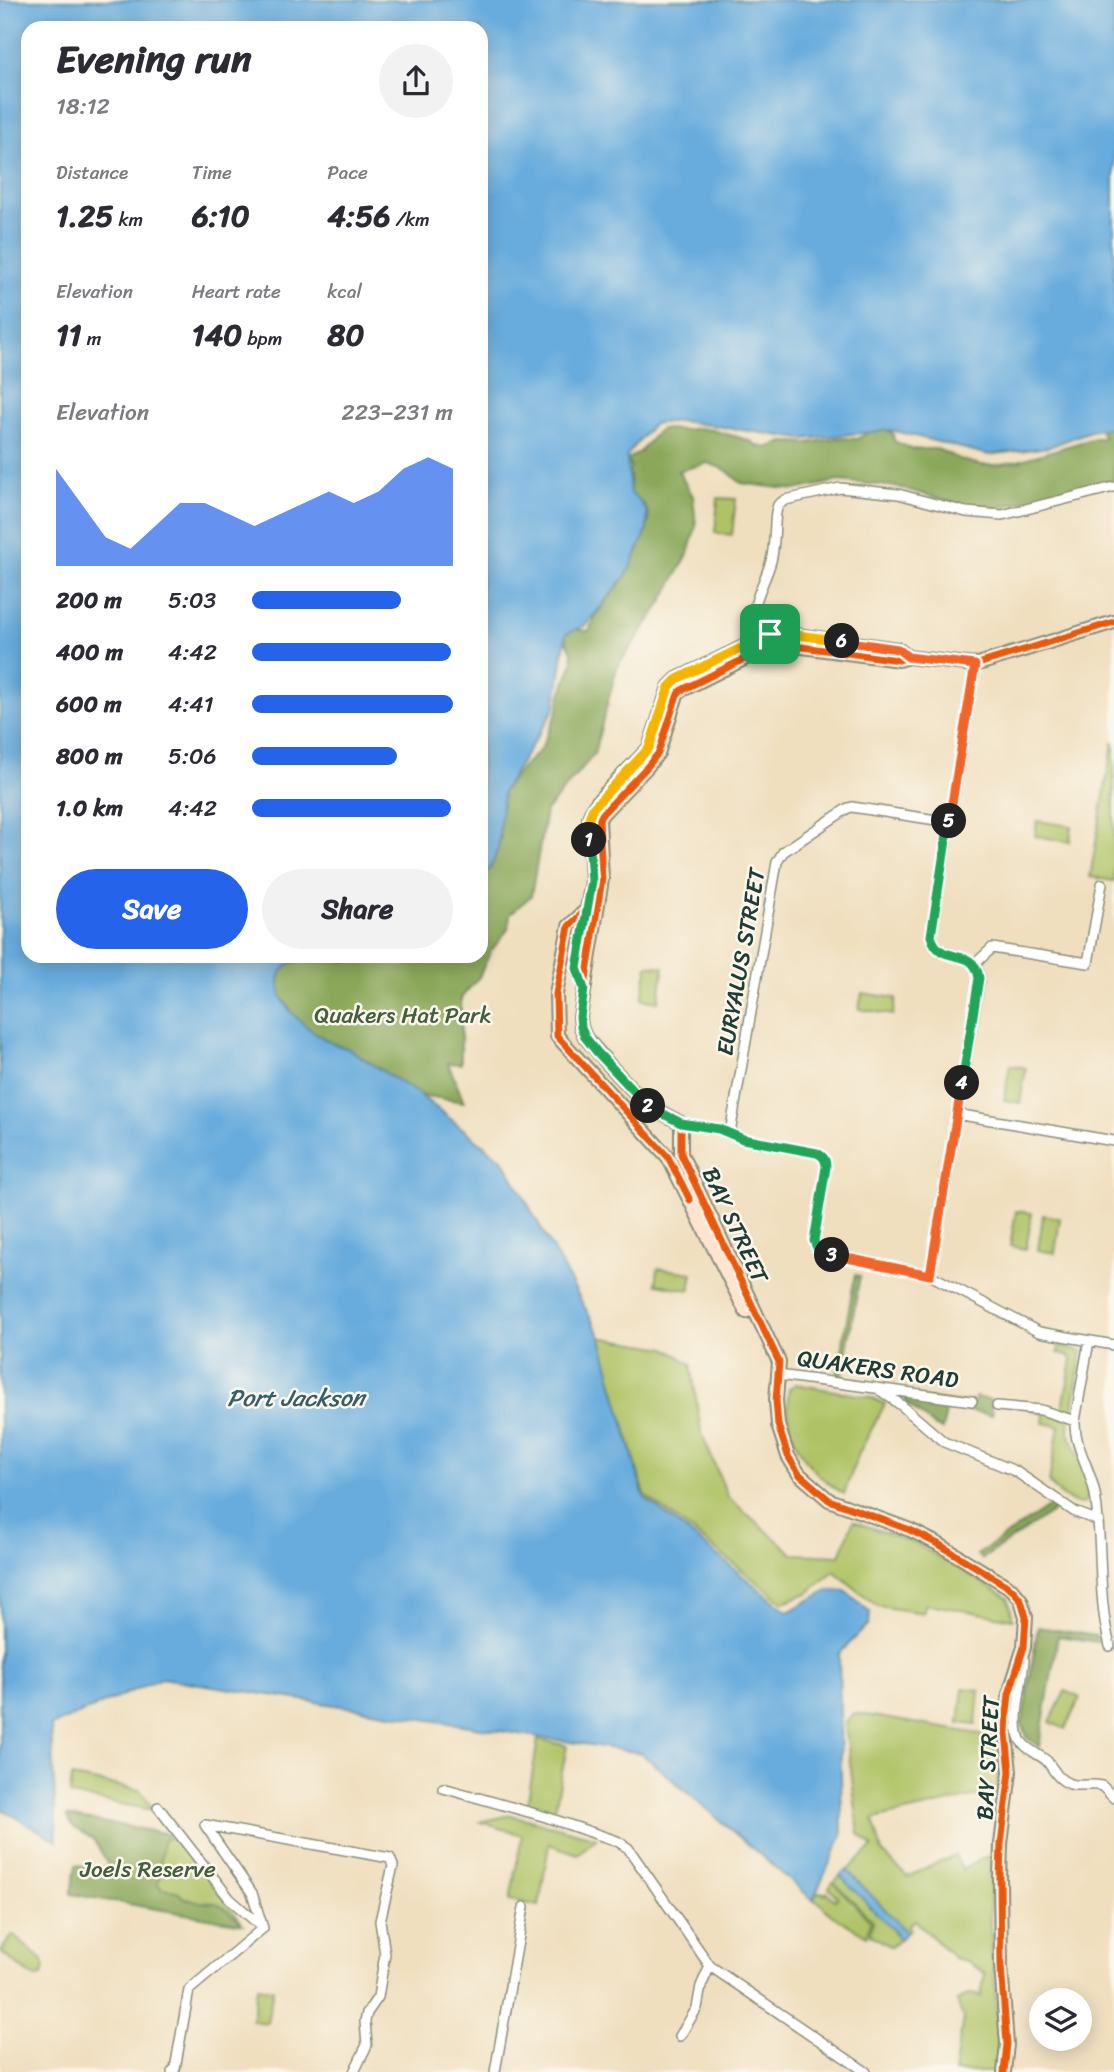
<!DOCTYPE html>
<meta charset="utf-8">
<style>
:root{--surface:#fff;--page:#f2f2f3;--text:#2b2b33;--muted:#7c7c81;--accent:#2563eb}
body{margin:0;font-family:Sriracha,sans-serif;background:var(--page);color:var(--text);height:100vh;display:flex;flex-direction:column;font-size:26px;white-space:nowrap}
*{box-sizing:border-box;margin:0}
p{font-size:23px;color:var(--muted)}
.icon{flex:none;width:38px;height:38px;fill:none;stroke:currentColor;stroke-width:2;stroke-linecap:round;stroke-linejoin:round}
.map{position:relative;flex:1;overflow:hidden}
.side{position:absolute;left:21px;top:21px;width:467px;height:942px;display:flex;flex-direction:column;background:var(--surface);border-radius:21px;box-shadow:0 4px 18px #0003}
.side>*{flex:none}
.controls{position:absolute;left:1029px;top:1988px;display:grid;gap:14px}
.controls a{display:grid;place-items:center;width:63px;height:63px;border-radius:50%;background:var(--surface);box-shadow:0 4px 18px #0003;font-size:35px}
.pin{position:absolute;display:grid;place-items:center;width:60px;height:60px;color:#fff;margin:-30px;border-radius:14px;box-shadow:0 4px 10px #0006}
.km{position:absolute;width:35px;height:35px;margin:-18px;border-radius:50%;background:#222;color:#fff;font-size:19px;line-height:35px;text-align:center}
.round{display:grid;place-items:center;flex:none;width:74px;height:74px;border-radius:37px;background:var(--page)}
.summary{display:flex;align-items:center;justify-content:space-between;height:119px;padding:0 35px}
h1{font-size:38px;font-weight:700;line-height:52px}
.stats{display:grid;grid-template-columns:repeat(3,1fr);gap:10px;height:119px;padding:7px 35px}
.stats div{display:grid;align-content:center}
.stats b{font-size:30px;font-weight:700}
.stats small{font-size:19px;font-weight:400}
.stats p{font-size:19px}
.chart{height:196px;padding:14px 35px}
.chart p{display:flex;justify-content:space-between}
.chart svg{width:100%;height:126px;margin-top:7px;fill:var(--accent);opacity:.7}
.cta{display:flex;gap:14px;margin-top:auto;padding:14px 35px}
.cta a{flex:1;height:80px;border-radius:42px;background:var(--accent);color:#fff;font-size:28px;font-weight:700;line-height:80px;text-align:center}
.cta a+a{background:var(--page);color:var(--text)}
ul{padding:0 35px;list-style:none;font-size:23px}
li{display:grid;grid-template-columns:112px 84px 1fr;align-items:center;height:52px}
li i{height:18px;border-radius:9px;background:var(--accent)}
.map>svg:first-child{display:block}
.green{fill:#afc265;stroke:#67804c;stroke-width:2}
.forest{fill:#8ba85a;stroke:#557247;stroke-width:2}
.water{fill:#68acdd;stroke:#447488;stroke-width:2}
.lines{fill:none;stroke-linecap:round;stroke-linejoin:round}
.street-casing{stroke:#888e7a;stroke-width:12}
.secondary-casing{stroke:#888e7a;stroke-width:16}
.street{stroke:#fff;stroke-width:9}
.secondary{stroke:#fde4d1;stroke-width:12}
.cycleway-casing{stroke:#fbf7ec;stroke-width:11}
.cycleway{stroke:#e8590c;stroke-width:7}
.split-1-casing{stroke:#fff;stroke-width:14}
.split-2-casing{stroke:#fff;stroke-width:14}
.split-3-casing{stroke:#fff;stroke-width:14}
.split-4-casing{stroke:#fff;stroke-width:14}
.split-5-casing{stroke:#fff;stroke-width:14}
.split-6-casing{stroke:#fff;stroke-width:14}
.split-7-casing{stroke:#fff;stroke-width:14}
.split-1{stroke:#f5b400;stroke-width:9}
.split-2{stroke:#22a559;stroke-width:9}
.split-3{stroke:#22a559;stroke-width:9}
.split-4{stroke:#f0652b;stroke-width:9}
.split-5{stroke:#22a559;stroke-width:9}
.split-6{stroke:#f0652b;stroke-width:9}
.split-7{stroke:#f5b400;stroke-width:9}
.labels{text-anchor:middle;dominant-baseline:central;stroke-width:5;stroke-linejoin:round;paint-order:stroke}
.street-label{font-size:23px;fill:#1f3d34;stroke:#fbf7ec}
.park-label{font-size:23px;fill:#435e40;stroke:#fbf7ec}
.water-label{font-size:24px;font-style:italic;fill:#355e67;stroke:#fbf7ec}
</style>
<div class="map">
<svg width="1114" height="2072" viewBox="0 0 1114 2072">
<rect width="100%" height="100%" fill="#fbf7ec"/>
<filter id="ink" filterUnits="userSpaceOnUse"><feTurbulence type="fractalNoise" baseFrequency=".0143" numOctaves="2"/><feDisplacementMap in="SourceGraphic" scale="14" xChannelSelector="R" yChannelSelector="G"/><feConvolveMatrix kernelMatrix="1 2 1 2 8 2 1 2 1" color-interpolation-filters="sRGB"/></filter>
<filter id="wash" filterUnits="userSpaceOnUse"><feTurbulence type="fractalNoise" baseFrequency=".00686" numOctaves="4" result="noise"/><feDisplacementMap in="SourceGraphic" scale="28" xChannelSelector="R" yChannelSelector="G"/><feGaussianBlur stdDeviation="1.57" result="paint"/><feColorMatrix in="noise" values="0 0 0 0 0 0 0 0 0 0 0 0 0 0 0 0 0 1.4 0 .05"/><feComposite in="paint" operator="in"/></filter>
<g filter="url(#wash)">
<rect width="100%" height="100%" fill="#f0dfbf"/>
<path class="green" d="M718,498L736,499L732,535L715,533Z
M1113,742H1114V881L1090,877Z
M1037,821L1072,826L1070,842L1035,836Z
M648,965L664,967L658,1002L642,999Z
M862,993L896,998L893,1015L859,1009Z
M1010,1065L1026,1068L1020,1103L1004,1100Z
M1016,1211L1032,1213L1026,1249L1010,1246Z
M1043,1215L1060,1218L1055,1253L1038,1250Z
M658,1268L693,1273L690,1290L656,1284Z
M599,1337L666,1348L691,1364L701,1432L728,1497L793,1554L840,1556L853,1521L916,1544L1008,1598L1013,1619L926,1604L923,1613L877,1606L834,1571L808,1593L783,1602L645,1495Z
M1059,1346L1082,1351L1072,1415L1067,1417L1070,1422L1069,1432C1075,1450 1099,1491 1083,1504C1072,1504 1054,1492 1049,1481L1059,1426L1043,1423L1044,1414L1020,1405L1062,1412L1072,1360L1068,1355L1058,1353Z
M795,1384L869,1397L885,1404L859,1453L844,1494C807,1472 781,1434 789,1389Z
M963,1688L979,1690L976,1725L959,1723Z
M1065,1691L1080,1698L1065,1729L1050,1722Z
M854,1713L992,1736L999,1769L996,1792L873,1819L882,1852L907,1877L955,1855L962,1869L990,1855V1925L999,2040L997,2072H954L963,2019L957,2001L970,1994L981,1996L985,1974L967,1961L954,1958L915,1920L908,1926L910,1929L891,1947L870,1934L872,1921L834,1882L873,1847L859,1834L845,1723Z
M538,1739L567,1746L554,1814L527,1806Z
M72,1777L140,1790L154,1810L70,1795Z
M511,1815L597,1838L578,1854L549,1844L539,1906L510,1900L522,1835L480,1822Z
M67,1816L174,1835L243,1924L71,1894L76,1865L99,1869L107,1868L108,1863L93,1839L73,1827Z
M833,1882L870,1921L867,1936L831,1915L819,1902L814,1901L816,1894L822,1892L824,1894L827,1892L835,1900L838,1897L829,1888Z
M13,1935L42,1960L45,1967L42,1976L35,1978L0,1952Z
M257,1987L273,1989L267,2023L252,2021Z"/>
<path class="forest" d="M1110,427L1114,428V480L998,508L969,507L898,487L839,481L795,490L741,483L726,470L708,463L678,471L693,496L696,526L688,554L659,607L617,667L594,754L546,811L531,896L510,914L508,929L491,951L479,977L461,998V1064L448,1063L464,1102L420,1095L347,1048L333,1045L297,1020L279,993L278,983L281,971L292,962L362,960L409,956H481V875L494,860L501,836L495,830L503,791L519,771L541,749L558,710L561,694L573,662L572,652L565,638L566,634L572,629L589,631L596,615L626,576L646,533L649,519L647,510L643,504L630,493V475L628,473L631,468L628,459L640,452L657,432L662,429L685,430L698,428L712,430L741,438L752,442L758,446L767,448L783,442L808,443L838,438L857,439L869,432L882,429L893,433L894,441L912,449H937L962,460L981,465H996L1018,461L1095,438H1103L1104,435L1101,433L1102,428Z
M855,1275L860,1276L842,1377L837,1376Z
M910,1396L971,1405L974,1404L975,1397L991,1400L990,1406L993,1411L992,1415L947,1407L942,1430L934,1426L906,1403L905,1400Z
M1050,1506L1055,1510L982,1559L977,1555Z
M1038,1627L1096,1636L1098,1642L1058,1636L1039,1747L1026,1737L1022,1724Z
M67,1816L174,1835L163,1841L158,1885L163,1889L177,1891L184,1898L197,1902L216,1903L223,1907L243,1924L71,1894L76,1865L99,1869L107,1868L108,1863L93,1839L73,1827Z"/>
<path class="water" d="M0,0H1114V427L1090,431L1049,447L989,455L891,430L803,439L681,421L653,424L627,455L630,493L639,500L647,512V531L626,576L586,625L566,634L555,708L503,791L498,849L490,869L481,875V28H28V956H408L394,958L292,962C288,966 283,968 281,973C267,1004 322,1043 347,1048L420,1095L504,1161L600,1335L644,1497L788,1612L828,1590L846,1591L870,1612L869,1624L839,1654L842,1836L813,1900L641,1753L162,1678L51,1726L57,1841L0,1808Z
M847,1870L907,1932L899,1939L894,1933L895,1932L840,1876Z"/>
</g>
<g filter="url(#ink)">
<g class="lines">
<defs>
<path id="street" d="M758,639C745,610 763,589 771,561C775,546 774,528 776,512L778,505L785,500L840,488L898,494L966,512L1002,515L1114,487
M975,964L992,948L1088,963L1102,884
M584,987L577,968L587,909
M956,1114L1114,1141
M681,1123L719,1129L743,1139L817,1153C823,1156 826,1159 826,1167L814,1242L818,1250L825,1253L930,1275L1039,1332L1114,1345
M730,1133L777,862L783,852L848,808L852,807L949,822
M930,1275L980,978C974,944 940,967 931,936L975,665
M1089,1341L1075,1421C1074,1447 1091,1469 1095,1494C1103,1544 1097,1596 1110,1646
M778,1375L972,1401
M877,1388L901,1405L944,1442L1015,1471L1075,1512L1099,1521
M997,1406L1041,1410L1075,1421
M1024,1660C1023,1680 1011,1725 1021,1741C1027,1750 1039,1754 1047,1761C1054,1770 1058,1780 1070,1784C1080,1787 1092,1783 1102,1786L1114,1798
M443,1788L543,1816L617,1841L628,1848L710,1966L866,2072
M158,1807L230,1899L263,1928L189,1990L175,2069L172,2072
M263,1928L252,1893L205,1825L390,1858L393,1866L380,1921L385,1954L378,1997L367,2013L365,2021L367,2045L354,2072
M680,2036L697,2008L701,1986L710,1966
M495,2072L524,1907"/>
<path id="secondary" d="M746,1312L668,1157L557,1036L556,994L569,926L587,909L592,881L589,818L593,808L599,800L649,748L669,687L677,679L770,634L782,633L898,649L908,657
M1004,2072L1007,2044L1001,1966L1000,1878L1001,1844L1010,1772L1006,1733L1007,1713L1009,1694L1024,1647L1026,1617L1024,1610L1021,1600L1012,1589L940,1545L910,1530L829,1500L799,1474L788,1456L778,1425L776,1400L779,1362L681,1154V1123L647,1105L611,1067L585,1037L581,1027L580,1017L602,879L599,819L603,813L647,767L658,753L677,695L680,691L750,656L780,644L899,660L908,657L975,665L1114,622"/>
</defs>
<use href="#street" class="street-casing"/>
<use href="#secondary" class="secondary-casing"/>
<use href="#street" class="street"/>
<use href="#secondary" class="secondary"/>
<defs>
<path id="cycleway" d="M590,890L587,909L569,926L556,994L557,1036L668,1157L690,1200
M1004,2072L1007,2044L1001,1966L1000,1878L1001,1844L1010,1772L1006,1733L1007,1713L1009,1694L1024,1647L1026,1617L1024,1610L1021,1600L1012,1589L940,1545L910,1530L829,1500L799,1474L788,1456L778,1425L776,1400L779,1362L681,1154V1123L647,1105L611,1067L585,1037L581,1027L580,1017L602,879L599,819L603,813L647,767L658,753L677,695L680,691L750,656L780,644L899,660L908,657L975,665L1114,622"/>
</defs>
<use href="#cycleway" class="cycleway-casing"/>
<use href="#cycleway" class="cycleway"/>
</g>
</g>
<g class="lines" filter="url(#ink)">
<defs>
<path id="split-1" d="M589,840V818L593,808L649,748L669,687L677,679L770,634"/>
<path id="split-2" d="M589,840L592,881L577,968L584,989L580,1017L581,1027L585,1037L597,1052L648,1106"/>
<path id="split-3" d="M648,1106L681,1123L719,1129L743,1139L817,1153C823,1156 826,1159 826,1167L814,1241L818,1250L832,1255"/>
<path id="split-4" d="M832,1255L930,1275L962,1083"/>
<path id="split-5" d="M949,821L931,936C940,968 974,944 979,978L962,1083"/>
<path id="split-6" d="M842,641L898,649L908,657L975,665L949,821"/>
<path id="split-7" d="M770,634L782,633L842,641"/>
</defs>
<use href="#split-1" class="split-1-casing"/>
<use href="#split-2" class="split-2-casing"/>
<use href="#split-3" class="split-3-casing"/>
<use href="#split-4" class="split-4-casing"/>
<use href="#split-5" class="split-5-casing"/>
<use href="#split-6" class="split-6-casing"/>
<use href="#split-7" class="split-7-casing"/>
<use href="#split-1" class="split-1"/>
<use href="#split-2" class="split-2"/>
<use href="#split-3" class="split-3"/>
<use href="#split-4" class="split-4"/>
<use href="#split-5" class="split-5"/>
<use href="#split-6" class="split-6"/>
<use href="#split-7" class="split-7"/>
</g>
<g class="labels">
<g class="street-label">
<text transform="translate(741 962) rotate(-80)">EURYALUS STREET</text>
<text transform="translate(735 1225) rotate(65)">BAY STREET</text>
<text transform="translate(878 1369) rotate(8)">QUAKERS ROAD</text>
<text transform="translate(988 1758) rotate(-87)">BAY STREET</text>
</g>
<g class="park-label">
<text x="403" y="1015">Quakers Hat Park</text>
<text x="148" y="1869">Joels Reserve</text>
</g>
<g class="water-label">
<text x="296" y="1398">Port Jackson</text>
</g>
</g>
</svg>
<div class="controls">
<a><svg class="icon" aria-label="layers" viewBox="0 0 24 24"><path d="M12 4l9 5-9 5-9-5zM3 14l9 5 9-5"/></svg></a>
</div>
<div class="pin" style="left:770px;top:634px;background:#1e9e55"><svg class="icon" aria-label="arrive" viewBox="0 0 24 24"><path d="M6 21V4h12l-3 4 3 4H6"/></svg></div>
<b class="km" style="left:589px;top:840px">1</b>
<b class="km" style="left:648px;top:1106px">2</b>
<b class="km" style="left:832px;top:1255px">3</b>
<b class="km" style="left:962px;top:1083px">4</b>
<b class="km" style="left:949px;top:821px">5</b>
<b class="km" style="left:842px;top:641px">6</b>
<section class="side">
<div class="summary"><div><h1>Evening run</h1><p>18:12</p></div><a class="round"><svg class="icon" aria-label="share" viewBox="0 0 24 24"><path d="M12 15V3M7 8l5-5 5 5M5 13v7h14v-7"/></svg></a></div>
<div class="stats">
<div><p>Distance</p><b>1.25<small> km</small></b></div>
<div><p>Time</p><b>6:10</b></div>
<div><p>Pace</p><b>4:56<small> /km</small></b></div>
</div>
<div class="stats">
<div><p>Elevation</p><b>11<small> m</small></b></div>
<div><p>Heart rate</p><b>140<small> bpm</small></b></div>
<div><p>kcal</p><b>80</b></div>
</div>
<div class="chart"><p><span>Elevation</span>223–231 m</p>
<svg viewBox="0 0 160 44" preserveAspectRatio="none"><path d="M0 44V10L10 22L20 34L30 38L40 30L50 22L60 22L70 26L80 30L90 26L100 22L110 18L120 22L130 18L140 10L150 6L160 10V44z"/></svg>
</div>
<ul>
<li><b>200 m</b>5:03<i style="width:74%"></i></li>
<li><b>400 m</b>4:42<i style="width:99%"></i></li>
<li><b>600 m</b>4:41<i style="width:100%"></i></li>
<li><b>800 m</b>5:06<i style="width:72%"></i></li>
<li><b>1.0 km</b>4:42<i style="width:99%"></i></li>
</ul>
<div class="cta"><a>Save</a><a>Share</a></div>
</section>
</div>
